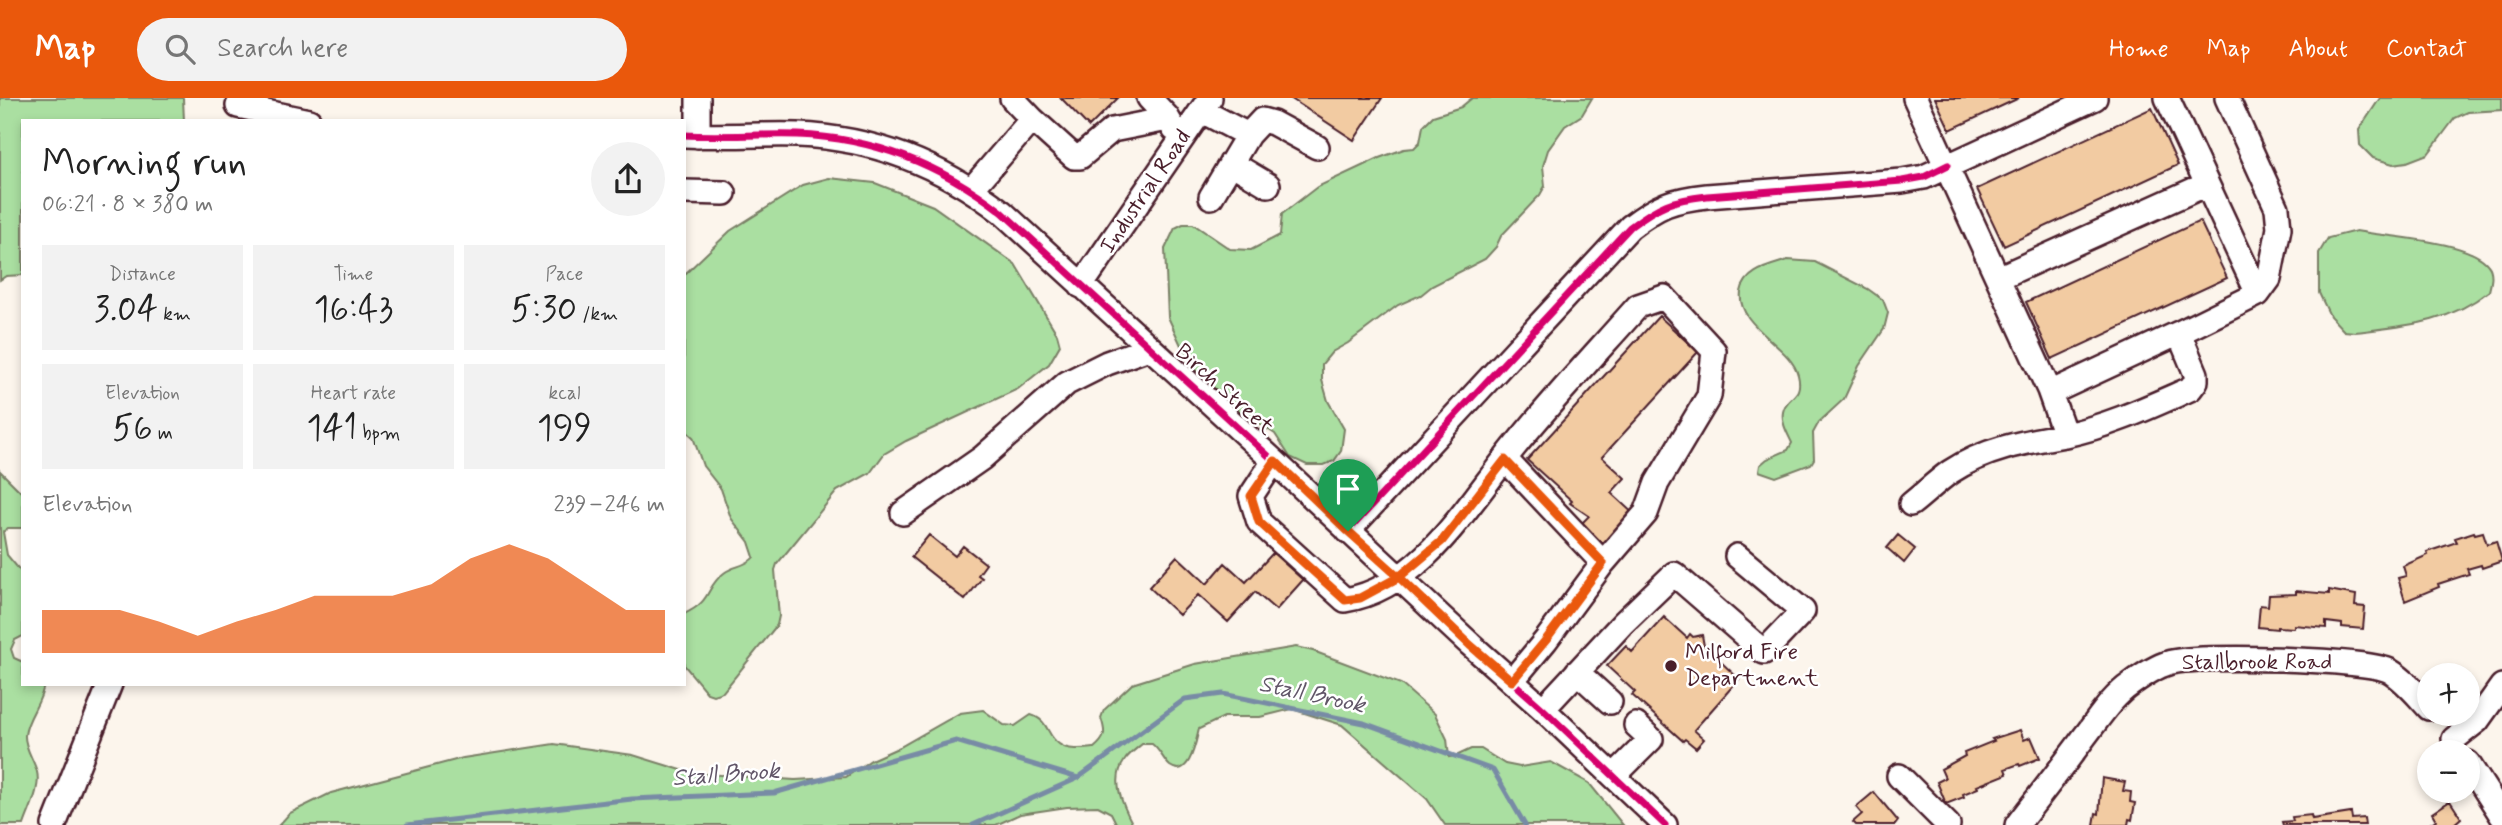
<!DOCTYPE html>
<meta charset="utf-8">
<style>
:root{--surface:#fff;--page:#f2f2f2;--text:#222;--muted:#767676;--accent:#ea580c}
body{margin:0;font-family:Mynerve,sans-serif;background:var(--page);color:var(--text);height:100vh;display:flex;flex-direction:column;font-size:26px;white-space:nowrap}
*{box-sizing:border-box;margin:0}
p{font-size:23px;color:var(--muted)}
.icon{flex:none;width:38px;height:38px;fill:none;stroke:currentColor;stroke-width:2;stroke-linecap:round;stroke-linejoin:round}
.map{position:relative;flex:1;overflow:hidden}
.sheet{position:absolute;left:21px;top:21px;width:665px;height:567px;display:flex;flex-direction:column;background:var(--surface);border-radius:0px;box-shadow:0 4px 10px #0003}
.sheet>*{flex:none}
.tools{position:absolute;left:2417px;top:565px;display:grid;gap:14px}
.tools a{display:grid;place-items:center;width:63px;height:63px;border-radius:50%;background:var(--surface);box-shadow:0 4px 10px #0003;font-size:35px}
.pin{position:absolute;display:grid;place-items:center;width:60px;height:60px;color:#fff;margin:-72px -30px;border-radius:50% 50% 50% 0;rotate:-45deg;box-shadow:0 0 7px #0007}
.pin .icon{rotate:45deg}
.round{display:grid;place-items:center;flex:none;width:74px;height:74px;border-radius:37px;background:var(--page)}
.headline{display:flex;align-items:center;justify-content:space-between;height:119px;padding:0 21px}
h1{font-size:38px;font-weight:600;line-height:52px}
.metrics{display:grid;grid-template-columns:repeat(3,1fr);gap:10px;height:119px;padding:7px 21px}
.metrics div{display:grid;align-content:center;border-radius:0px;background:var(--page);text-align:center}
.metrics b{font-size:35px;font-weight:600}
.metrics small{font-size:19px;font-weight:400}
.metrics p{font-size:19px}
.chart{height:196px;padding:14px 21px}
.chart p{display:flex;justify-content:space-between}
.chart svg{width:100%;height:126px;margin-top:7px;fill:var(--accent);opacity:.7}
header{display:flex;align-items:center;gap:42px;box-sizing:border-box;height:98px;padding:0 35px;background:var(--accent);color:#fff}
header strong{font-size:33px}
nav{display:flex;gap:38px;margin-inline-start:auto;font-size:24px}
.search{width:490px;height:63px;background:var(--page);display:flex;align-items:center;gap:18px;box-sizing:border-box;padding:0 24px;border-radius:38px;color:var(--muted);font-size:26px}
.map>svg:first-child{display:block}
.green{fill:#aadfa1;stroke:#7a7f66;stroke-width:2}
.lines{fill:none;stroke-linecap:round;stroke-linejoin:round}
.stream{stroke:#788ba5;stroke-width:5}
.building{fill:#f2cba2;stroke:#4a1f2b;stroke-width:2}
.minor-casing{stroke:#4a1f2b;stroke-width:28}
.minor{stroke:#fff;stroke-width:23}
.cycleway-casing{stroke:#fff;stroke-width:11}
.cycleway{stroke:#d6006c;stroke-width:7}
.route-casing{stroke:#fff;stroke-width:14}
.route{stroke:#ea580c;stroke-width:9}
.poi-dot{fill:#4a1f2b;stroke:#fff;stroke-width:2.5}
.labels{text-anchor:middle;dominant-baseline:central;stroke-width:5;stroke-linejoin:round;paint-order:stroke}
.street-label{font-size:23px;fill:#4a1f2b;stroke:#fff}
.poi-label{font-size:23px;fill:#4a1f2b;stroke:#fff;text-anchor:start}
.water-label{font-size:24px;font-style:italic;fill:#615568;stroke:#fff}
</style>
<header>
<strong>Map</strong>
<div class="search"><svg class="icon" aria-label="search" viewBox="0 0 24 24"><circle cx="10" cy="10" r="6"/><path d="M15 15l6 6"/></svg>Search here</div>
<nav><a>Home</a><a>Map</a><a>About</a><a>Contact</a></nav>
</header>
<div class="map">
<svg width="2502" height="727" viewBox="0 0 2502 727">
<rect width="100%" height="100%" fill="#fcf5ec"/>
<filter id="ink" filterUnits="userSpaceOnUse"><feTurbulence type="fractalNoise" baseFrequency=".0143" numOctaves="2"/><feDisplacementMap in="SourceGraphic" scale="14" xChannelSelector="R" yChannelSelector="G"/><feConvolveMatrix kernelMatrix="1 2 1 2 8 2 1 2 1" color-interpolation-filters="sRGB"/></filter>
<g filter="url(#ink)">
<path class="green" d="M0,0H183L184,23H23V177L6,178L0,182Z
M1472,0H1592L1582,17L1565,28L1548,52L1543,68L1545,88L1540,97L1501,138L1496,149L1485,161L1432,188L1421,197L1398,207L1348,245L1332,254L1322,266V282L1328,303L1344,331L1341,353L1334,363L1324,367H1307L1290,359L1275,336L1232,308L1190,267L1168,219L1165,151L1175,130L1183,126H1193L1230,151L1251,152L1280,137L1282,116L1317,89L1379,60L1404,51L1414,50L1420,44L1423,28L1433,18L1461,9Z
M2380,0H2502V12L2468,14L2455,20L2428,56L2407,64L2393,66L2373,60L2360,47L2359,32Z
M829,80L875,85L933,108L1015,166L1057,236L1060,247L1049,266L1018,291L906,343L884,356L870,375L837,393L777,466L775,472L779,518L777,527L723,594L713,597L707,595L684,567V516C713,503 705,489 724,475C734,467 746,469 754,459L749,444L731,420L721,391L703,368L693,339L684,331V177L730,133L803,87Z
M2356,133C2386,139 2469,142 2488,167C2494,174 2491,185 2489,193C2448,226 2405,228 2355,234L2344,233L2330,218L2319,195V155L2328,140Z
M1788,162L1815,164L1868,191L1883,202L1888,215L1884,231L1859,268L1844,301L1819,324L1813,335L1814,361L1811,366L1776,379L1759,373L1760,367L1767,361L1788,352L1792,345C1788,336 1781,325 1783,314C1786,297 1804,301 1798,277C1791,248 1736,228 1741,194C1745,172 1770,168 1788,162Z
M0,373L23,396V430H8L3,434L7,457L23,476V538L15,542L11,551L14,560L23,564V586H44C42,605 27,619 25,637C24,649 34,662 37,674C41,690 29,712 24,727H0Z
M1296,549L1313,553L1401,586L1435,616L1447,641L1449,659L1456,658L1471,651H1481L1505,666L1520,669L1551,664L1589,685L1623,727H1445L1427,701L1342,627L1292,611L1260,619H1224L1199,631C1196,642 1190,682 1170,668C1164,663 1160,652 1152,646H1142C1136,651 1129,656 1125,662C1110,682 1123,708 1133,727H1117L1111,715L1098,708L1067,709L1020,716L996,727H279L290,715L331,695L463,660L554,646L633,657L691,675L795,682L846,679L871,662L900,649L960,615L983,612L1004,627L1015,628L1031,617C1049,622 1046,637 1059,646C1067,653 1084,651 1094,650C1106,640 1106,635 1101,620L1104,612L1132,586L1195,566Z"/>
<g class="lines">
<path class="stream" d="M407,727L632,701L774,695L956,643L1078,680
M973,727L1078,680L1185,601L1223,596L1364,625L1493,672L1525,727"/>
</g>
<path class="building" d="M1061,0H1118L1089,29Z
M1290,0H1382L1354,42Z
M1935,0H2019L1950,32Z
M2152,10L2178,67L2004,148L1977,91Z
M2200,123L2227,180L2052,261L2026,204Z
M1659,218L1698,254L1602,359L1625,380L1611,395L1636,418L1607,449L1581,426L1589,418L1570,405L1572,403L1527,362Z
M2474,434L2475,436L2483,434L2487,446L2496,443L2502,463L2482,470L2481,467L2467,471L2469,476L2438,486L2439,489L2405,503L2398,480L2406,478L2403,468L2428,457L2427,454L2457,444L2455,440Z
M929,437L955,458L963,448L986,466L978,477L982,480L965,502L911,459Z
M1898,437L1915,451L1904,465L1887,450Z
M1273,455L1303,482L1276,512L1255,494L1228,524L1198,497L1179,517L1149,489L1177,458L1207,486L1225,465L1246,484Z
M2329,492L2356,497L2355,508L2365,509L2363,531L2342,529V526L2326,524V530L2294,527V530L2277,529V531L2258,529L2260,507L2268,508L2269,497L2296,496V493L2329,496Z
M1664,519L1687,540L1690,536L1693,539L1702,537L1704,548L1739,581L1694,632L1704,641L1696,650L1685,641L1683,643L1632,597L1635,594L1607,568L1626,548L1632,554Z
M2020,632L2024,642L2031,639L2040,660L2020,668L2019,666L2005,671L2007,676L1977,688L1978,690L1963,696L1964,699L1946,706L1937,684L1945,680L1941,671L1965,658L1964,655L1994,643L1992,641Z
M2102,680L2125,684L2123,693L2131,694L2130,704L2135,705L2132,722L2129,721L2128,727H2094L2096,715L2099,716Z
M1874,694L1898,723L1895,727H1856L1853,724L1862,716L1856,709Z
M2450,703L2461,720L2453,727H2428L2436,722L2432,715Z
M2351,715L2352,721L2364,720L2365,727H2283L2282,724L2293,723L2292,719L2311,717L2312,721Z"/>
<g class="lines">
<defs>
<path id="minor" d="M1149,0L1167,19L1174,31
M1915,0L2049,292L2065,337C2109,328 2149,309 2190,291L2196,283V276L2179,235L2258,196L2269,181L2279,130L2277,110L2227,0
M2167,0L2258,196
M238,8L309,23
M1202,13L1248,37L1262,22L1273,25L1317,49
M1032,21L1074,59H1080L1112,32L1168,21
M684,37C722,39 760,36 798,37C874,40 943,68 1002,114L1274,363L1470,546L1543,611L1665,727
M698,38V0
M1231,65L1268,87
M972,91L1032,21L1012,0
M684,94L724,95
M1211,99L1248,37
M1998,180L2207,86
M1081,188L1210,0
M2050,295L2179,235
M1505,361L1603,465
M1274,363L1251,398L1259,424L1345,502C1421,490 1470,403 1515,348C1554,300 1597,254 1638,208L1664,199L1714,253L1709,298L1657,385L1646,415L1603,465L1546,542L1512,583
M1911,406C1924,396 1936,384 1950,374C1985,351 2024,344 2065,337
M903,415L982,360L1067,285L1107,265L1149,250
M1348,433L1630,129C1659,107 1671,102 1707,98L1902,83L1924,79L2095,0
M1577,574L1610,604
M1543,611L1623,525L1674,476L1764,554L1803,513L1737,458
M2454,641L2477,623L2502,588
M2468,665L2502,718
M1615,677L1651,641L1636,627
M1899,678L1948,727
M54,727L110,586
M2017,727C2040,697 2063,668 2085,638C2099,620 2112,599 2131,586C2142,578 2155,569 2168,565C2194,556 2368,561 2390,573C2405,582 2417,597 2429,610"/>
</defs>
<use href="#minor" class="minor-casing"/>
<use href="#minor" class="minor"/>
<defs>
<path id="cycleway" d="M684,37C722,39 760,36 798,37C874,40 943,68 1002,114L1274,363L1470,546L1543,611L1665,727
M1348,433L1630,129C1659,107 1671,102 1707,98L1902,83L1924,79L1948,67"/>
</defs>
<use href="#cycleway" class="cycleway-casing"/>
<use href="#cycleway" class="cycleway"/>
</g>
</g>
<g class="lines" filter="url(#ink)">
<defs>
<path id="route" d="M1348,433L1275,363L1251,398L1259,424L1345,502L1360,500L1399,479L1470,547L1512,583L1546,542L1603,465L1505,362L1442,443L1399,479L1348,433"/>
</defs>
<use href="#route" class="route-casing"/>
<use href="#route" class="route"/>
</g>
<circle class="poi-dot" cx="1671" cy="568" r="7"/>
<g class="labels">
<g class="street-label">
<text transform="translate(1146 94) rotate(-56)">Industrial Road</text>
<text transform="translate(1224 292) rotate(42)">Birch Street</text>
<text x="2257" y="565">Stallbrook Road</text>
</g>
<g class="poi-label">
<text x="1685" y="555">Milford Fire<tspan x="1685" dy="26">Department</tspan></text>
</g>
<g class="water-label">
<text transform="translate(1312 597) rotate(12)">Stall Brook</text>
<text transform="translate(726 677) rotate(-4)">Stall Brook</text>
</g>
</g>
</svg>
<div class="tools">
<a>+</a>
<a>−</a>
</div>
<div class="pin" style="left:1348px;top:433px;background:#1e9e55"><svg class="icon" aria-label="arrive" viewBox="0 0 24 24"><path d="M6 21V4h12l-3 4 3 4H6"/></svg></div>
<section class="sheet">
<div class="headline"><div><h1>Morning run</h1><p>06:21 · 8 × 380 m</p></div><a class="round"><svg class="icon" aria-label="share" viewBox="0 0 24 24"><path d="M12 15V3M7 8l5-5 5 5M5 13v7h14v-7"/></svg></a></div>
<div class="metrics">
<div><p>Distance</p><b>3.04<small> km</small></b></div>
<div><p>Time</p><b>16:43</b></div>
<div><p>Pace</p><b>5:30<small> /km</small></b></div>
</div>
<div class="metrics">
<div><p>Elevation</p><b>56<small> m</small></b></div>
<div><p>Heart rate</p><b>141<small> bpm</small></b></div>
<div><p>kcal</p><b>199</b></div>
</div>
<div class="chart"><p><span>Elevation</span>239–246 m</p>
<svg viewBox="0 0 160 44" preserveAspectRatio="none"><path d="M0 44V29L10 29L20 29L30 33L40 38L50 33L60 29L70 24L80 24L90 24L100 20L110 11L120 6L130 11L140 20L150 29L160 29V44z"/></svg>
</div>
</section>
</div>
